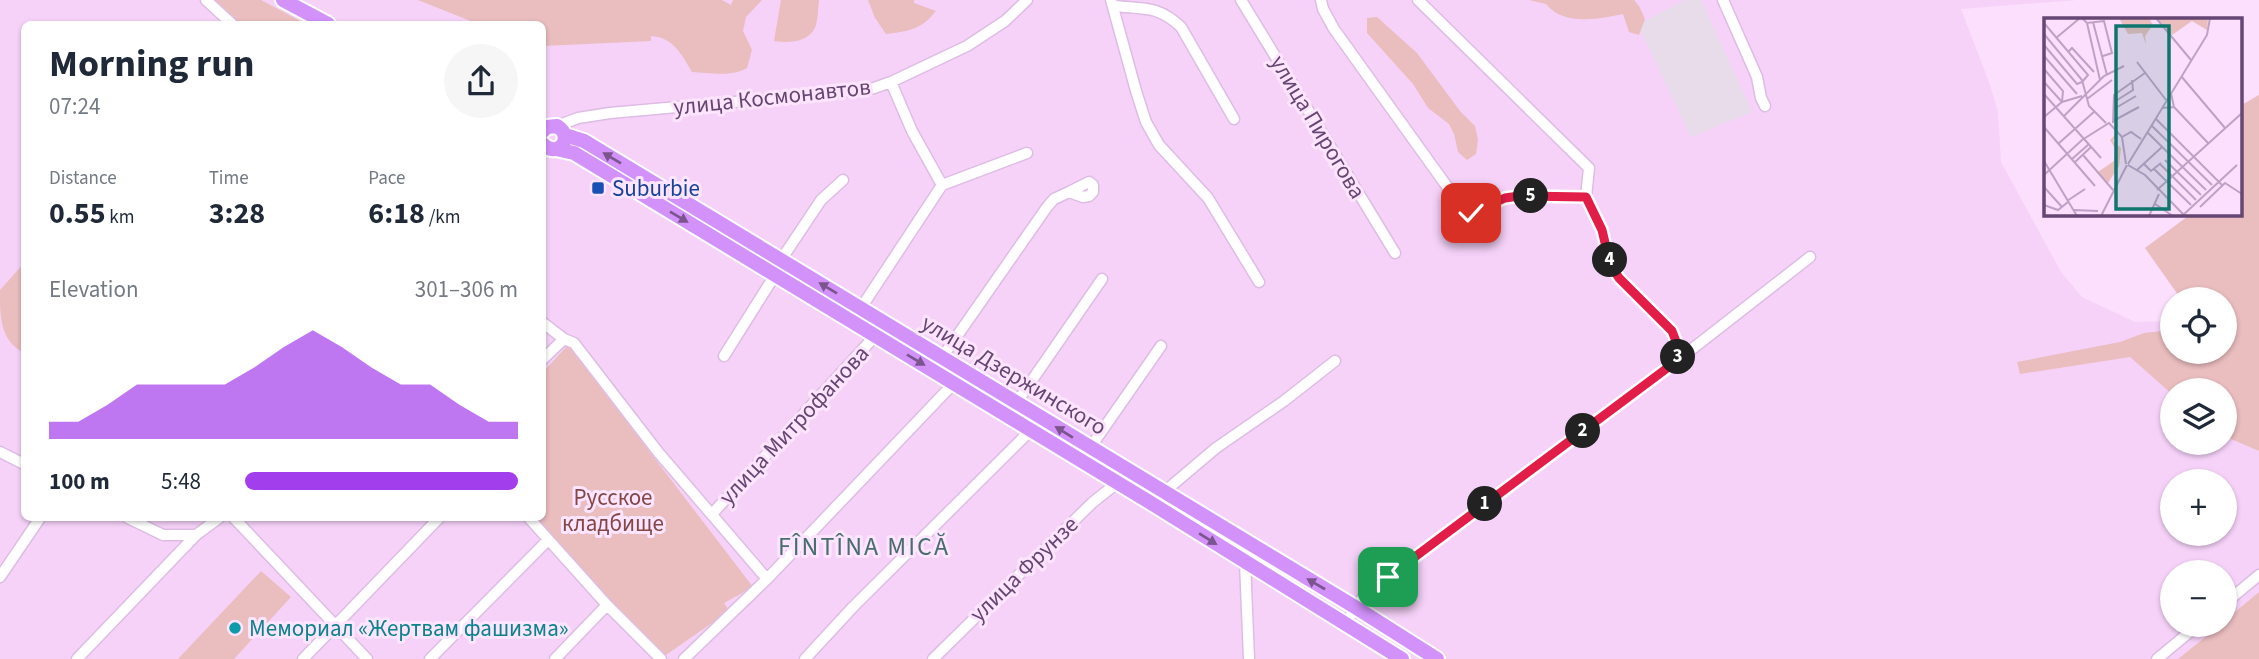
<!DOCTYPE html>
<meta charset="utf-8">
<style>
:root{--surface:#fff;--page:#f6f6f7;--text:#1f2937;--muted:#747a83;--accent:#a33eec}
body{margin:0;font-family:"Source Sans 3",sans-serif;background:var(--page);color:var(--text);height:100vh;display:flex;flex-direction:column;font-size:26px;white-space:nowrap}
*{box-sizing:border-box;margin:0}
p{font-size:23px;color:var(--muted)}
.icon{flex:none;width:38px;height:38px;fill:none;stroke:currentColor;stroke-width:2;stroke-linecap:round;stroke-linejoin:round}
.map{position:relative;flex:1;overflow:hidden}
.side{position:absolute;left:21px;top:21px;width:525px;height:500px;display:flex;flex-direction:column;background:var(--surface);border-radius:10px;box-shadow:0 2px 5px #0004}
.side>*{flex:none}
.fabs{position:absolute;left:2160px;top:287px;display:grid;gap:14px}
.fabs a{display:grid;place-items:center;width:77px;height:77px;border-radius:50%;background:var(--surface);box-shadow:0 2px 5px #0004;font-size:35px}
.pin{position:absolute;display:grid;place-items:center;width:60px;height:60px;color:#fff;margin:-30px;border-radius:14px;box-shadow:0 4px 10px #0006}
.km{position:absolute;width:35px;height:35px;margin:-18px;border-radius:50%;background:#222;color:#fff;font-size:19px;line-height:35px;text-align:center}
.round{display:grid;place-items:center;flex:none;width:74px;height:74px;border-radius:37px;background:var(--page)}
.summary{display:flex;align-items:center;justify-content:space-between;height:119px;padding:0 28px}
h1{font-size:38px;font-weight:700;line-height:52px}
.figures{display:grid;grid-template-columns:repeat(3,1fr);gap:10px;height:119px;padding:7px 28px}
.figures div{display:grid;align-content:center}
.figures b{font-size:30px;font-weight:700}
.figures small{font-size:19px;font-weight:400}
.figures p{font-size:19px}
.chart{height:196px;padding:14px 28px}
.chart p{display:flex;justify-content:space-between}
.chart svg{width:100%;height:126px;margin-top:7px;fill:var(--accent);opacity:.7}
ul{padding:0 28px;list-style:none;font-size:23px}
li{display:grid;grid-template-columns:112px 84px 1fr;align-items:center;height:52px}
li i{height:18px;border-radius:9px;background:var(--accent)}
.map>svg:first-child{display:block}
.residential{fill:#f6d2f9;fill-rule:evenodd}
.industrial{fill:#e8dbea}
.green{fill:#eabdbf}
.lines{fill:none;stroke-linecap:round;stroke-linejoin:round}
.minor-casing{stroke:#ddbde3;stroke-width:13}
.highway-casing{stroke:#fff;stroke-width:18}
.minor{stroke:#fff;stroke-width:10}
.highway{stroke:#d292fa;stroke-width:14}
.oneway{fill:#7c558e}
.route-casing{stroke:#fff;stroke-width:14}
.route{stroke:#e11d48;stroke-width:9}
.transit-dot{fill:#1a4fb4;stroke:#fee5ff;stroke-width:2.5}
.culture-dot{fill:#0f9aa8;stroke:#fee5ff;stroke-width:2.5}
.labels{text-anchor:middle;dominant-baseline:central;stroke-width:6;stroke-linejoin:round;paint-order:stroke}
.street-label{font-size:23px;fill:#664673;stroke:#fee5ff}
.transit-label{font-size:23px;fill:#164399;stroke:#fee5ff;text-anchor:start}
.park-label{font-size:23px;fill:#854743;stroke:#fee5ff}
.culture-label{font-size:23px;fill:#0d838f;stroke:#fee5ff;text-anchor:start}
.quarter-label{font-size:26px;letter-spacing:2px;fill:#496e6f;stroke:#fee5ff}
.inset-road{fill:none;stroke:#c0a1c6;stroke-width:2}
.view{fill:#0f766e;fill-opacity:0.15;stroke:#0f766e;stroke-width:3.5}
.inset-edge{fill:none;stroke:#664673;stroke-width:3.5}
</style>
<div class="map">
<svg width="2259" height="659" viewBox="0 0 2259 659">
<rect width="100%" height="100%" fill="#fcdefd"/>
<path class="residential" d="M0,0H2077L1961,9L1990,85L1998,112L2001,162L2061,272L2082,297L2135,322L2167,321L2172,315V352H2224V299H2181L2145,248L2191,214H2240V106L2259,95V592L2224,621V572H2172V625H2219L2178,659H0ZM24,24H542V518H24ZM2172,390H2224V443H2172ZM2172,481H2224V534H2172Z"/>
<path class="industrial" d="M1684,0H1701L1752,112L1691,137L1638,25Z"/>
<path class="green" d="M203,0H261L306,24H229Z
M418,0H722L731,5L733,0H762L746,17L743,31L752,50L747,68C733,77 709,73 692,72C682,55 673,37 651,36V41L543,46L542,24H478Z
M781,0H819C818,8 818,21 815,28C807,43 788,43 774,41Z
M868,0H914V3L936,11C921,30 909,31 886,34L875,18Z
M1529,0H1634L1639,6L1645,19L1639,35L1629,32L1623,14C1599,19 1563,26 1546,4Z
M1377,17L1417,53L1460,111L1475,126L1478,140L1476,154L1467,160L1458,152L1454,134L1449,124L1428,108L1413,84L1367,33V18Z
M2259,95V451L2224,436V390H2172V394L2130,357L2020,374L2017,362L2120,342L2144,333L2172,330V352H2224V299H2181L2145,248L2191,214H2240V106Z
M24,263V353C0,340 0,318 0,290Z
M568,345L753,587L724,603L728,609L721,614L722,616L663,657L531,518H542L543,372Z
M261,571L291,597L234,659H178Z
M2259,592V659H2178L2220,625H2224V621Z"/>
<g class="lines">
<defs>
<path id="minor" d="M206,0L232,24
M1111,0L1136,91L1146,122L1159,145L1208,198L1259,282
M1241,0L1395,253
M1321,0L1323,9L1334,29L1466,213H1471L1505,198L1519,196L1586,197
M1418,0L1589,168L1586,197L1602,230L1610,264L1619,278L1672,331L1677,344L1678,360
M1723,0L1757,77L1761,98L1765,106
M1114,6C1143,9 1158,5 1181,27L1234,119
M557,126L578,118L610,113L811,95L874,88L891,82L967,46L1005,21L1027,0
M942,185L1027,153
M781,260L821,200L843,180
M861,308L942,185L912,131L891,82
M542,322L564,339L574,343L658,452L767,579
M724,356L775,275
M941,359L1047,207L1054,199L1069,192L1083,197L1089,196L1093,192V185L1089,182L1069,192
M542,360L564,339
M1017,402L1102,279
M1090,448L1161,346
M0,452L24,464
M1151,503L1216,448L1284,401L1335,361
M712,514L875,336
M128,518L163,535H196
M234,518L367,659
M529,518L607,605L661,659
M1245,562L1249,659
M0,577L40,518
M2224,604L2259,575
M1346,622L1366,593L1678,360L1810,257
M77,659L196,535L219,518
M303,659L439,518
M430,659L548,540
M555,659L607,605
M684,659L767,579L954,383
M805,659L853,607L1030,431
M933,659L1092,503L1117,483
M2157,659L2198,625"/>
<path id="highway" d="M283,0L328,24
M542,132L547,127L557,126C576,138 556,160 542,143
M565,135L584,141L1355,607L1437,659
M556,149L574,153L1151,503L1402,659"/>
</defs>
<use href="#minor" class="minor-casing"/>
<use href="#highway" class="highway-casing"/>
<use href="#minor" class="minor"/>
<use href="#highway" class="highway"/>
</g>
<defs><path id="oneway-solid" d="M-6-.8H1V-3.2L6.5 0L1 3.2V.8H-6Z" transform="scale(1.75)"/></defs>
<g class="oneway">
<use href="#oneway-solid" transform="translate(612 158) rotate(-149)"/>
<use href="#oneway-solid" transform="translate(679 217) rotate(31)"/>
<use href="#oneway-solid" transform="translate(828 288) rotate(-149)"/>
<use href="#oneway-solid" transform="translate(916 360) rotate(31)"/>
<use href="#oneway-solid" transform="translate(1064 432) rotate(-148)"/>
<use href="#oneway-solid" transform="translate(1208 539) rotate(32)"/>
<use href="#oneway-solid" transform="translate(1316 584) rotate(-150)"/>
</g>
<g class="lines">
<defs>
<path id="route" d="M1388,577L1678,360L1677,344L1672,331L1619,278L1610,264L1602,230L1586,197L1519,196L1505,198L1471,213"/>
</defs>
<use href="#route" class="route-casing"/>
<use href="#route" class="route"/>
</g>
<rect class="transit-dot" x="591" y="181" width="14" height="14" rx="3.5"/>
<circle class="culture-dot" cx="235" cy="628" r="7"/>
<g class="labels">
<g class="street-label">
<text transform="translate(772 97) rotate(-6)">улица Космонавтов</text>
<text transform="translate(1318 127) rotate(59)">улица Пирогова</text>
<text transform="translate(1014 375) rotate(31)">улица Дзержинского</text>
<text transform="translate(794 425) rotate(-47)">улица Митрофанова</text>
<text transform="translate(1024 569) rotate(-44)">улица Фрунзе</text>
</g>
<g class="transit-label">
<text x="612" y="188">Suburbie</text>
</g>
<g class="park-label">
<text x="613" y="497">Русское<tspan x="613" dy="26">кладбище</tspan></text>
</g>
<g class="culture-label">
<text x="249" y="628">Мемориал «Жертвам фашизма»</text>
</g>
<g class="quarter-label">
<text x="864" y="546">FÎNTÎNA MICĂ</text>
</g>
</g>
<g transform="translate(2044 18)">
<rect width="198" height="198" fill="#fcdefd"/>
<path d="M75,0H105L109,7L101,18L102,27L98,15L84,16ZM113,0H164L163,12L148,3L128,17ZM73,115L69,123L77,130L75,148L64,165L54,154L70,143L72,132L66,122Z" fill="#eabdbf"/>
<path class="inset-road" d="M38,0L43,5L60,3L68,35L59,38M112,0L147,42M49,4L63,57M0,5L44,57L39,63M43,5L56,62M0,16L38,62L45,88L62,105M12,20L36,0M0,27L33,66L38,64M25,33L28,30L50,54M0,38L33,76M93,44L122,82M0,51L19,73L18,84M137,58L181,110M0,64L18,84M0,76L57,140M43,81L68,62M70,84L89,72L88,62M130,89L164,125M118,90L130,89L127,75M70,91L92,78M20,98L60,58L80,48M0,99L18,84L38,78M112,101L178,167M69,103L95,89M69,105L70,77L101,55M107,107L168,167M0,109L51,168M103,114L162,172M78,119L87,114L97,121M14,126L51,93M39,137L69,172M28,141L45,126M121,142L157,177M0,143L33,198M31,144L47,129M99,145L107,153L117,145M84,146L163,17L166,0M116,146L152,182M84,147L101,157L139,196M110,151L147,187M93,152L118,129M0,157L38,122L65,105L78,119L82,146M0,169L18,189M113,172L198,95M23,183L41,171M111,186L129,198M0,187L14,192L24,184M156,189L181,165L198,176M30,192L54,193M57,198L83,147M105,198L115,176M138,198L193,147"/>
<path class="view" d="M72,8H125V191H72Z"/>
<rect width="198" height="198" class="inset-edge"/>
</g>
</svg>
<div class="fabs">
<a><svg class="icon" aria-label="locate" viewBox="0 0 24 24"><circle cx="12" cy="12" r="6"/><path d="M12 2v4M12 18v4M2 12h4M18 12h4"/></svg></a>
<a><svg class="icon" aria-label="layers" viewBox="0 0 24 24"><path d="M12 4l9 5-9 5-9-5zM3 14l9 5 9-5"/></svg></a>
<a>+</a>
<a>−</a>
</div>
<div class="pin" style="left:1388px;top:577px;background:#1e9e55"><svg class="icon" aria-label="arrive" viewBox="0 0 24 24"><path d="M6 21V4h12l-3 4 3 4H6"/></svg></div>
<div class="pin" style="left:1471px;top:213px;background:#d93025"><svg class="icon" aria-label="check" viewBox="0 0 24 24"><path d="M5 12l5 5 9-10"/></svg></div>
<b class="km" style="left:1485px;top:504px">1</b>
<b class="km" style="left:1583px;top:431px">2</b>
<b class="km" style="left:1678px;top:357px">3</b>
<b class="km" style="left:1610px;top:260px">4</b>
<b class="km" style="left:1531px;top:196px">5</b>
<section class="side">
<div class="summary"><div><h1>Morning run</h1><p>07:24</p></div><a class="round"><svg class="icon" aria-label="share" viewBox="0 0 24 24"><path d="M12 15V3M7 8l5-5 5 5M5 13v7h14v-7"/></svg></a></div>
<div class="figures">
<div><p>Distance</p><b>0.55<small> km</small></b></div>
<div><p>Time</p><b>3:28</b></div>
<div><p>Pace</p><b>6:18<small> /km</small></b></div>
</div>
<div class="chart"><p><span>Elevation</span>301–306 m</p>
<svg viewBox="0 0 160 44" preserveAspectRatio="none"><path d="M0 44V38L10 38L20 32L30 25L40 25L50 25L60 25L70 19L80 12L90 6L100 12L110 19L120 25L130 25L140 32L150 38L160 38V44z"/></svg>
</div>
<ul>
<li><b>100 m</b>5:48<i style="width:100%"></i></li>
</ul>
</section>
</div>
